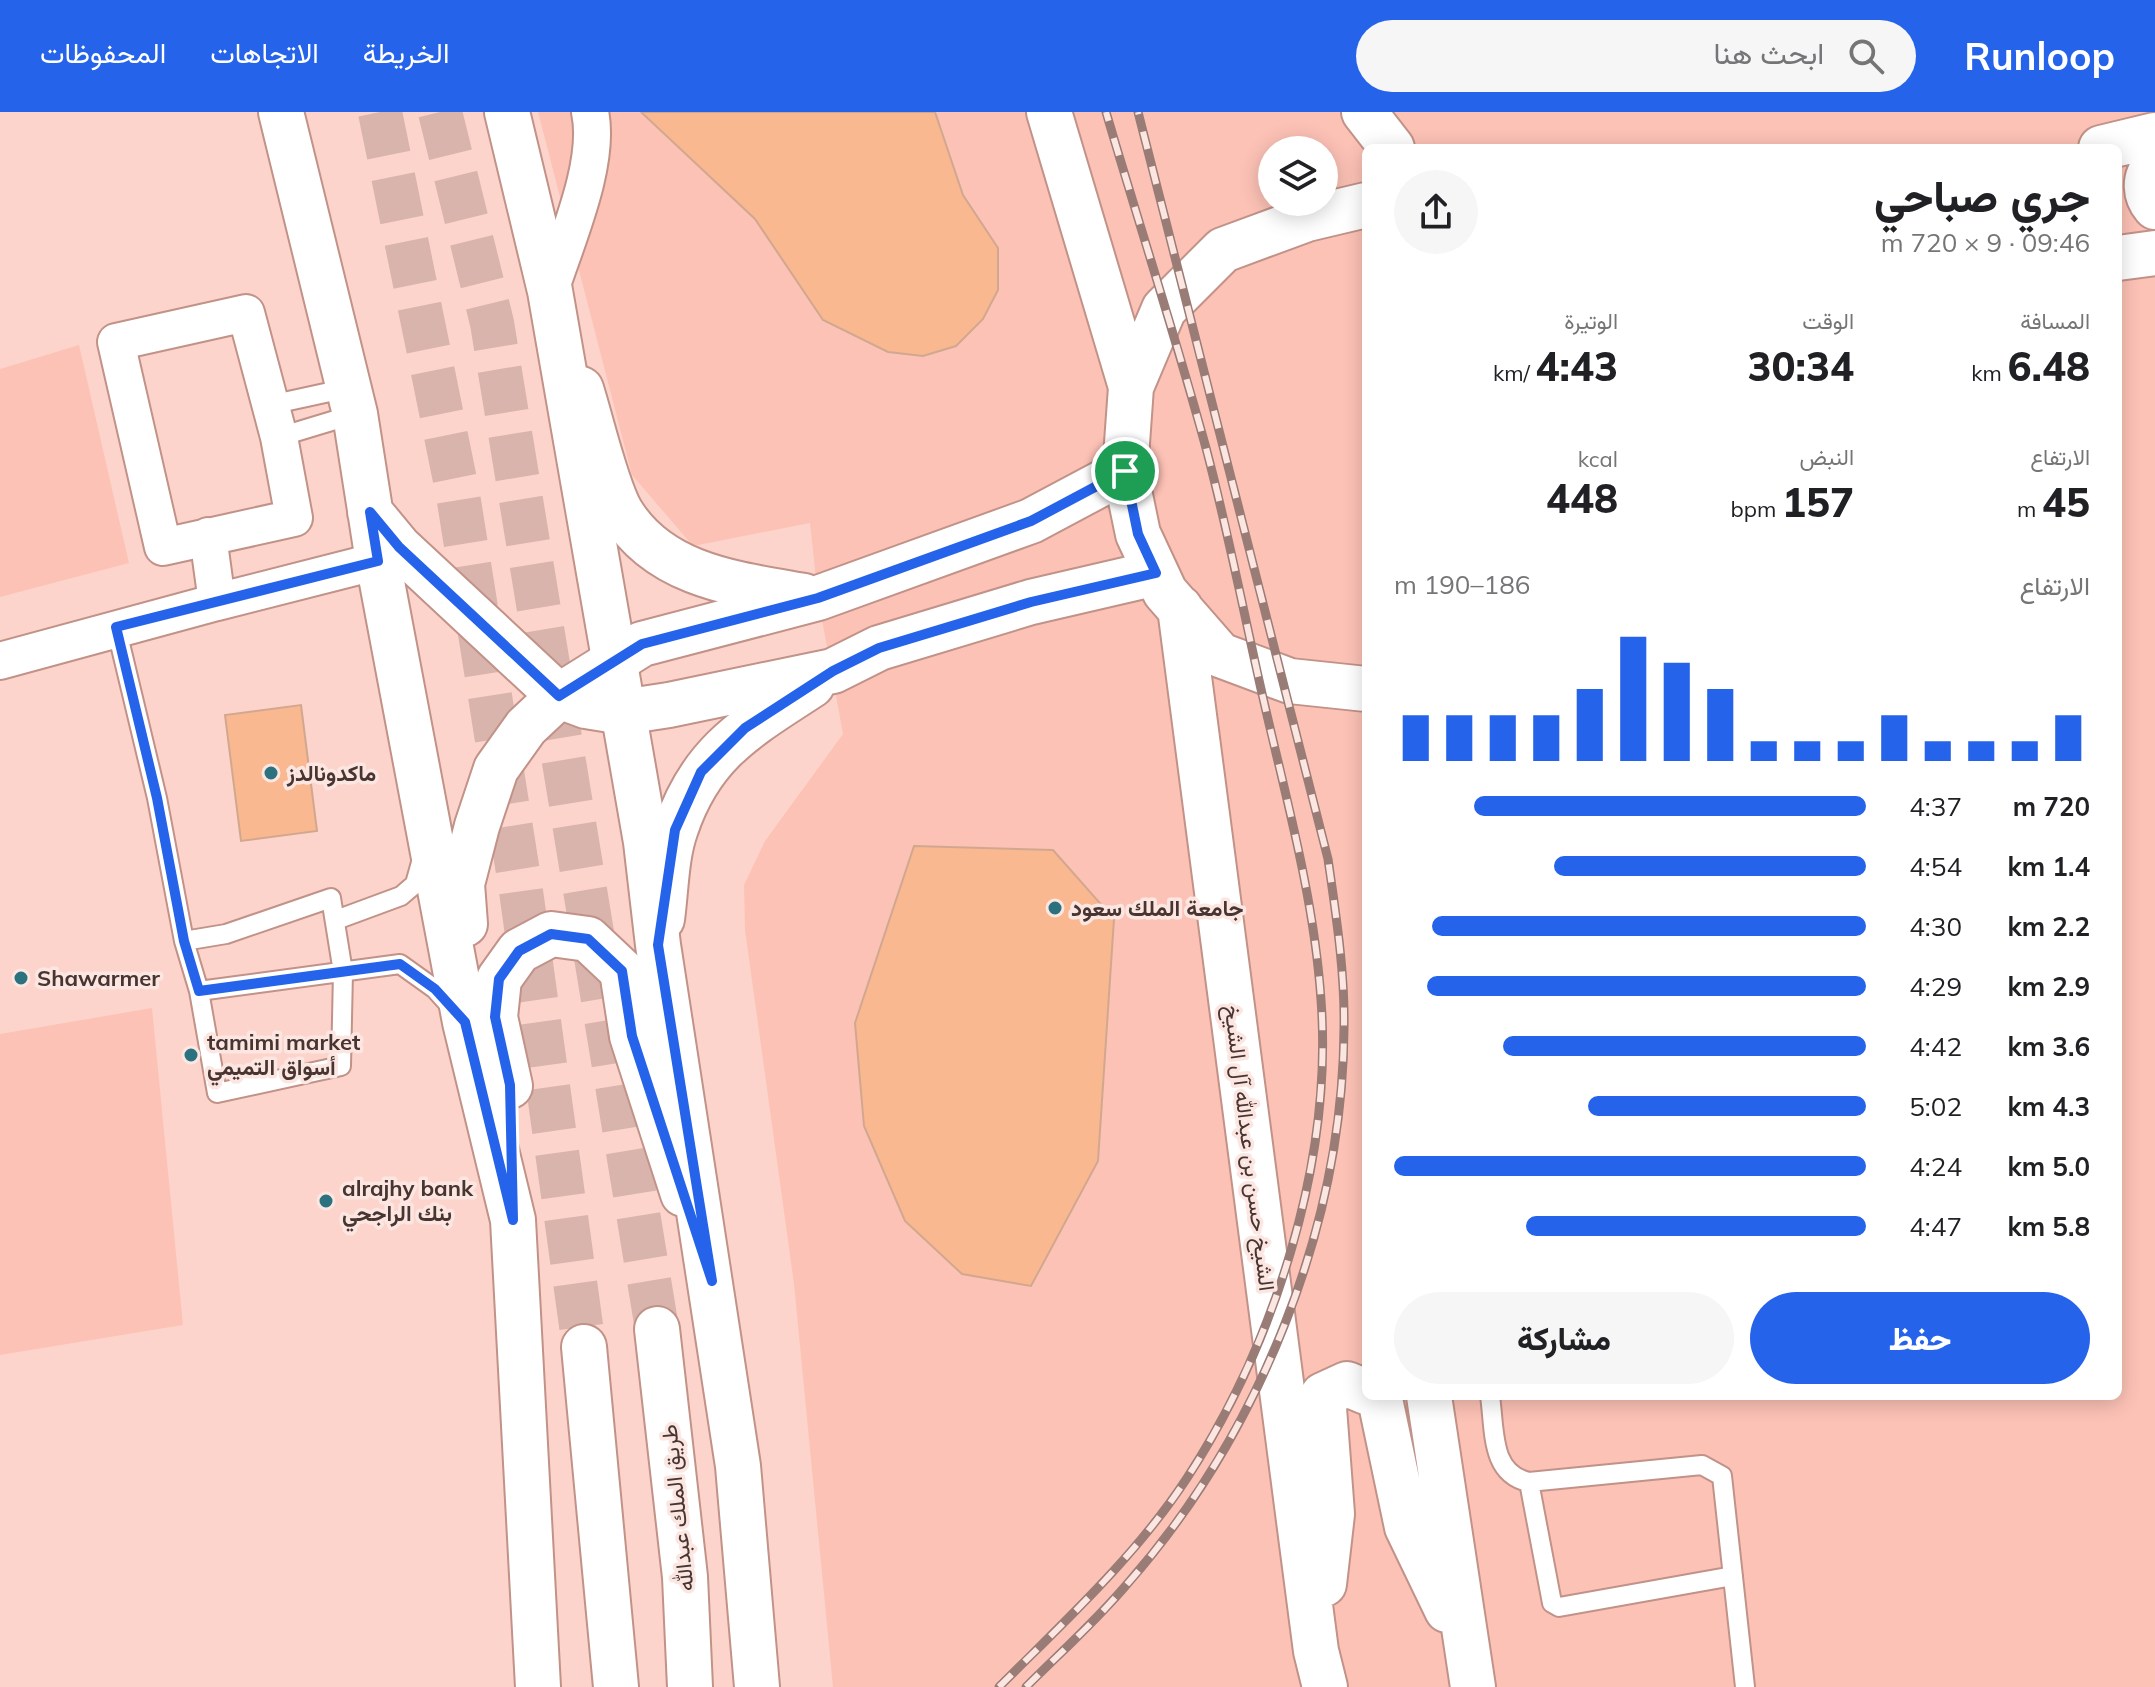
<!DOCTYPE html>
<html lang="ar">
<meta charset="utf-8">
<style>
:root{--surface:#fff;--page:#f6f6f6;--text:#202124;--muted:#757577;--accent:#2563eb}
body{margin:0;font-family:Mulish,Vazirmatn,sans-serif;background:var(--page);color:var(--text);direction:rtl;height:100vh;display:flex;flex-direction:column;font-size:30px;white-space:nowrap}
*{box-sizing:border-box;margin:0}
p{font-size:26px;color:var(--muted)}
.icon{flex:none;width:44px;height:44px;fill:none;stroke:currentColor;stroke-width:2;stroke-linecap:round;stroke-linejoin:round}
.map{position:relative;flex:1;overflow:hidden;direction:ltr}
.sheet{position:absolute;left:1362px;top:32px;width:760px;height:1256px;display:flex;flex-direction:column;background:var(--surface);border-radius:12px;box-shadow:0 4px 20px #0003;direction:rtl}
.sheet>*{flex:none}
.controls{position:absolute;left:1258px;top:24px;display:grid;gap:16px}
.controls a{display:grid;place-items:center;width:80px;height:80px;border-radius:50%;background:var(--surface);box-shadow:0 4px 20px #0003;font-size:40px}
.pin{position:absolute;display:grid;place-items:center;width:68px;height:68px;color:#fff;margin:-34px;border:4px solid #fff;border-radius:50%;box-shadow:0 2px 8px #0007}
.round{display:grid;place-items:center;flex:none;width:84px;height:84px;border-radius:42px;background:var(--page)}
.head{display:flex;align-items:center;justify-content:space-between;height:136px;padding:0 32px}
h1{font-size:44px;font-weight:800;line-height:60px}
.stats{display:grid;grid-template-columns:repeat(3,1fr);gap:12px;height:136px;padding:8px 32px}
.stats div{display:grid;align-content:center}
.stats b{font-size:40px;font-weight:800}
.stats small{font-size:22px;font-weight:400}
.stats p{font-size:22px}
.chart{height:224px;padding:16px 32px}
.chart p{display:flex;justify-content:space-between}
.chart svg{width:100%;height:144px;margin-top:8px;stroke:var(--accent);stroke-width:6}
.cta{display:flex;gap:16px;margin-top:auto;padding:16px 32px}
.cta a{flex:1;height:92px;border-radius:48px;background:var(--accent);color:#fff;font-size:32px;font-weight:800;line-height:92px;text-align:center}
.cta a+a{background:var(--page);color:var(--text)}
ul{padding:0 32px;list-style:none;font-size:26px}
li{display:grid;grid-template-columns:128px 96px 1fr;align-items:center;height:60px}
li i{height:20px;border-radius:10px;background:var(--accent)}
header{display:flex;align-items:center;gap:48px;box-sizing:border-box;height:112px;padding:0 40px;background:var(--accent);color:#fff}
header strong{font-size:38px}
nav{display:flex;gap:44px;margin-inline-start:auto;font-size:28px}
.search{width:560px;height:72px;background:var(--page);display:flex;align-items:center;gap:20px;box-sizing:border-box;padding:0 28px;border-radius:44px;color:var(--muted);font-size:30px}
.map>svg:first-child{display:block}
.built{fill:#fdc2b6;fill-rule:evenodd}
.building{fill:#fab890;stroke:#d1a88f;stroke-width:2}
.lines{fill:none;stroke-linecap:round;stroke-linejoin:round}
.trunk-tunnel{stroke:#d9b4ac;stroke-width:44;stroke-dasharray:44 22;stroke-linecap:butt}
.service-casing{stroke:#c19288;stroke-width:22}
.minor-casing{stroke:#c19288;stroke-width:40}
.tertiary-casing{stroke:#c19288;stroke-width:48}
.secondary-casing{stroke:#c19288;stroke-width:48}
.primary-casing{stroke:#c19288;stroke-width:48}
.trunk-casing{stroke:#c19288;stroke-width:48}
.service{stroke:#fff;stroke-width:18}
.minor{stroke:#fff;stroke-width:36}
.tertiary{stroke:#fff;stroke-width:44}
.secondary{stroke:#fff;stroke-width:44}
.primary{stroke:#fff;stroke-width:44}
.trunk{stroke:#fff;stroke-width:44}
.rail-casing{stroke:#9a7c76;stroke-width:9}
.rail{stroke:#fbe6e2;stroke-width:6;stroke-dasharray:18;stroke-linecap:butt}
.route-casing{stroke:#fff;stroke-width:16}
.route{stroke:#2563eb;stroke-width:10}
.poi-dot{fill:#2b717e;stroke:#fbe6e2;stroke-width:3}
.labels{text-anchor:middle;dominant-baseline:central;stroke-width:7;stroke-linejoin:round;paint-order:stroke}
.poi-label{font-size:22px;font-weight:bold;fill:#483430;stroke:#fbe6e2;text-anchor:start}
.street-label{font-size:22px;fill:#483430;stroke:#fbe6e2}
</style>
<header>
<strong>Runloop</strong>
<div class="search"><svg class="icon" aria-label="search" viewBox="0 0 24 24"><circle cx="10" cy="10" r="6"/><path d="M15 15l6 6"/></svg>ابحث هنا</div>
<nav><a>الخريطة</a><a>الاتجاهات</a><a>المحفوظات</a></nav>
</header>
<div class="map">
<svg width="2155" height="1575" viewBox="0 0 2155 1575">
<rect width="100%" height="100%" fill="#fdd4cb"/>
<path class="built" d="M538,0H2155V1575H833L794,1172L745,818L744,773L765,729L843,622L818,486L810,411L693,434L632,363ZM1366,36H2118V1284H1366ZM1272,38H1324V90H1272Z
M79,233L129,451L0,485V257Z
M152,896L183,1213L0,1243V922Z"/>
<path class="building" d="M641,0H935L963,83L998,136V178L983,207L956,234L923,244L888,240L823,208L755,107Z
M301,593L317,719L241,729L225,603Z
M914,734L1053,738L1114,807L1098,1049L1031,1174L962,1162L905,1109L864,1014L855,911Z"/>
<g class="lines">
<path class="trunk-tunnel" d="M380,0L458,383L521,779L584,1235
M440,0L492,211L657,1217"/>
<defs>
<path id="service" d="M270,293L348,276
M279,325L355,302
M116,515L157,686L184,829L199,879L400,852L435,877L452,896
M336,808L401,784L415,772L422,747
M184,829L226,822L331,786L343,860L341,954L217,981L199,879
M1490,1284C1495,1318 1490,1362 1529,1370L1702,1353L1722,1364L1745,1575
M1529,1370L1552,1491L1559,1495L1733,1464"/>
<path id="minor" d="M550,179C566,129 601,51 590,0
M246,201L279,325L294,406L163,435L116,230Z
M217,490L378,449
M0,549L217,490L208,424"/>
<path id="tertiary" d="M2101,36L2155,23
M2155,54C2143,67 2145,83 2155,95
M2118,146L2155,141"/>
<path id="secondary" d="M281,0L355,302L378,449L465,910L513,1108L538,1575
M1049,0L1131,275
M1364,0L1392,36
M1366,93L1307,107L1223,138L1164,197L1131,275L1125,359L1138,422L1165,480L1220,543L1290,569L1366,577
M581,277C591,308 606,374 621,400C660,464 736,472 804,484
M370,400L399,435L559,584L586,594L623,600L669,593L833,559L879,536L1031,490L1156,461
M1180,496L1316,1539L1325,1575
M662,807C666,778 666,743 676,716C702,639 748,615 812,573
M465,812L462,772L477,714L496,657L526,615L559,584L642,532L818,486L1031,409L1125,359
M510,974L495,905L499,867L519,839L551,822L588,827L622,859L632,924L683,1082
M1374,1284L1380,1287L1407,1415L1447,1498
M1429,1284L1473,1575
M1324,1472L1332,1402L1323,1283L1347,1272L1366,1280"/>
<path id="primary" d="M507,0L550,179L646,730L658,833L738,1354L757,1575"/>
<path id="trunk" d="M657,1217L685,1465L690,1575
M584,1235L616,1575"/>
</defs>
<use href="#service" class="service-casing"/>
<use href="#minor" class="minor-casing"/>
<use href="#tertiary" class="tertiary-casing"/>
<use href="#secondary" class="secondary-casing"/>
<use href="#primary" class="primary-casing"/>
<use href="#trunk" class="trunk-casing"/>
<use href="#service" class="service"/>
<use href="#minor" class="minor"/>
<use href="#tertiary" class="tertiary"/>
<use href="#secondary" class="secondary"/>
<use href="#primary" class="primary"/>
<use href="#trunk" class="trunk"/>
<defs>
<path id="rail" d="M999,1575C1065,1509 1136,1444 1187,1366C1275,1231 1333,1049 1321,888C1314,783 1284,679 1261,577C1243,497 1227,415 1206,336C1175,223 1139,112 1106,0
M1026,1575C1060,1541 1097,1508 1128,1471C1259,1322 1343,1115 1344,916C1345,860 1336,803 1328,747L1138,0"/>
</defs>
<use href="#rail" class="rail-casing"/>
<use href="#rail" class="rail"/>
</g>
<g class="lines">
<defs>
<path id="route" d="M1125,359L1138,422L1156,461L1031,490L879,536L833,559L745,616L701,660L675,718L658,833L712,1169L632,924L622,859L588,827L551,822L519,839L499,867L495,905L510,973L513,1108L465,910L435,877L400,852L199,879L184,829L157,686L116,515L378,449L370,400L399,435L559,584L642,532L818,486L1031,409Z"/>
</defs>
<use href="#route" class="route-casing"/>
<use href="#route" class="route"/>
</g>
<g class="poi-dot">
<circle cx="271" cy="661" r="8"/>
<circle cx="1055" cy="796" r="8"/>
<circle cx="21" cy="866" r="8"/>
<circle cx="191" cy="943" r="8"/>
<circle cx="326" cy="1089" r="8"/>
</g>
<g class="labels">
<g class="poi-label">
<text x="287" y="661">ماكدونالدز</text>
<text x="1071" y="796">جامعة الملك سعود</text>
<text x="37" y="866">Shawarmer</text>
<text x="207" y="930">tamimi market<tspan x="207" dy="25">أسواق التميمي</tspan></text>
<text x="342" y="1076">alrajhy bank<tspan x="342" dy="25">بنك الراجحي</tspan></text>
</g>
<g class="street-label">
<text transform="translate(1250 1036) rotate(83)">الشيخ حسن بن عبدالله آل الشيخ</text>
<text transform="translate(677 1396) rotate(-96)">طريق الملك عبدالله</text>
</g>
</g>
</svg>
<div class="controls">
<a><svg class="icon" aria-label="layers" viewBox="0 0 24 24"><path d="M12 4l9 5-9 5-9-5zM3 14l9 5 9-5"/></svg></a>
</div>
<div class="pin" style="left:1125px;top:359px;background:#1e9e55"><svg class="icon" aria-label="arrive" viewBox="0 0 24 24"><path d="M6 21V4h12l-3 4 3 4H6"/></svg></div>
<section class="sheet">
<div class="head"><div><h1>جري صباحي</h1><p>09:46 · 9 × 720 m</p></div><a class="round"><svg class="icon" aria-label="share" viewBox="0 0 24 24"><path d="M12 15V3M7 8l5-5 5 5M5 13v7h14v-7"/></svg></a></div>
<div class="stats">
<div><p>المسافة</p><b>6.48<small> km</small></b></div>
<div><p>الوقت</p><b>30:34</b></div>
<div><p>الوتيرة</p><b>4:43<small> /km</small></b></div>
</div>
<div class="stats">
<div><p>الارتفاع</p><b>45<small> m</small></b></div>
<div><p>النبض</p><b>157<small> bpm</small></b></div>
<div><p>kcal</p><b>448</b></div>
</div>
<div class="chart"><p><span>الارتفاع</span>186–190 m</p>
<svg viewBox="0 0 160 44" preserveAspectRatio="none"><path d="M5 44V30M15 44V30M25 44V30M35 44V30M45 44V22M55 44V6M65 44V14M75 44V22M85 44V38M95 44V38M105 44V38M115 44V30M125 44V38M135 44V38M145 44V38M155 44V30"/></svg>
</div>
<ul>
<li><b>720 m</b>4:37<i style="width:83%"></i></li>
<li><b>1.4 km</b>4:54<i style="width:66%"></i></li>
<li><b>2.2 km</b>4:30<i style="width:92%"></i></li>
<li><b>2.9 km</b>4:29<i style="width:93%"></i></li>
<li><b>3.6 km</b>4:42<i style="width:77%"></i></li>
<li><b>4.3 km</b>5:02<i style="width:59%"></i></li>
<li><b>5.0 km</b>4:24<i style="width:100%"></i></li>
<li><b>5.8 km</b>4:47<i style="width:72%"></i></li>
</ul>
<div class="cta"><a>حفظ</a><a>مشاركة</a></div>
</section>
</div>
